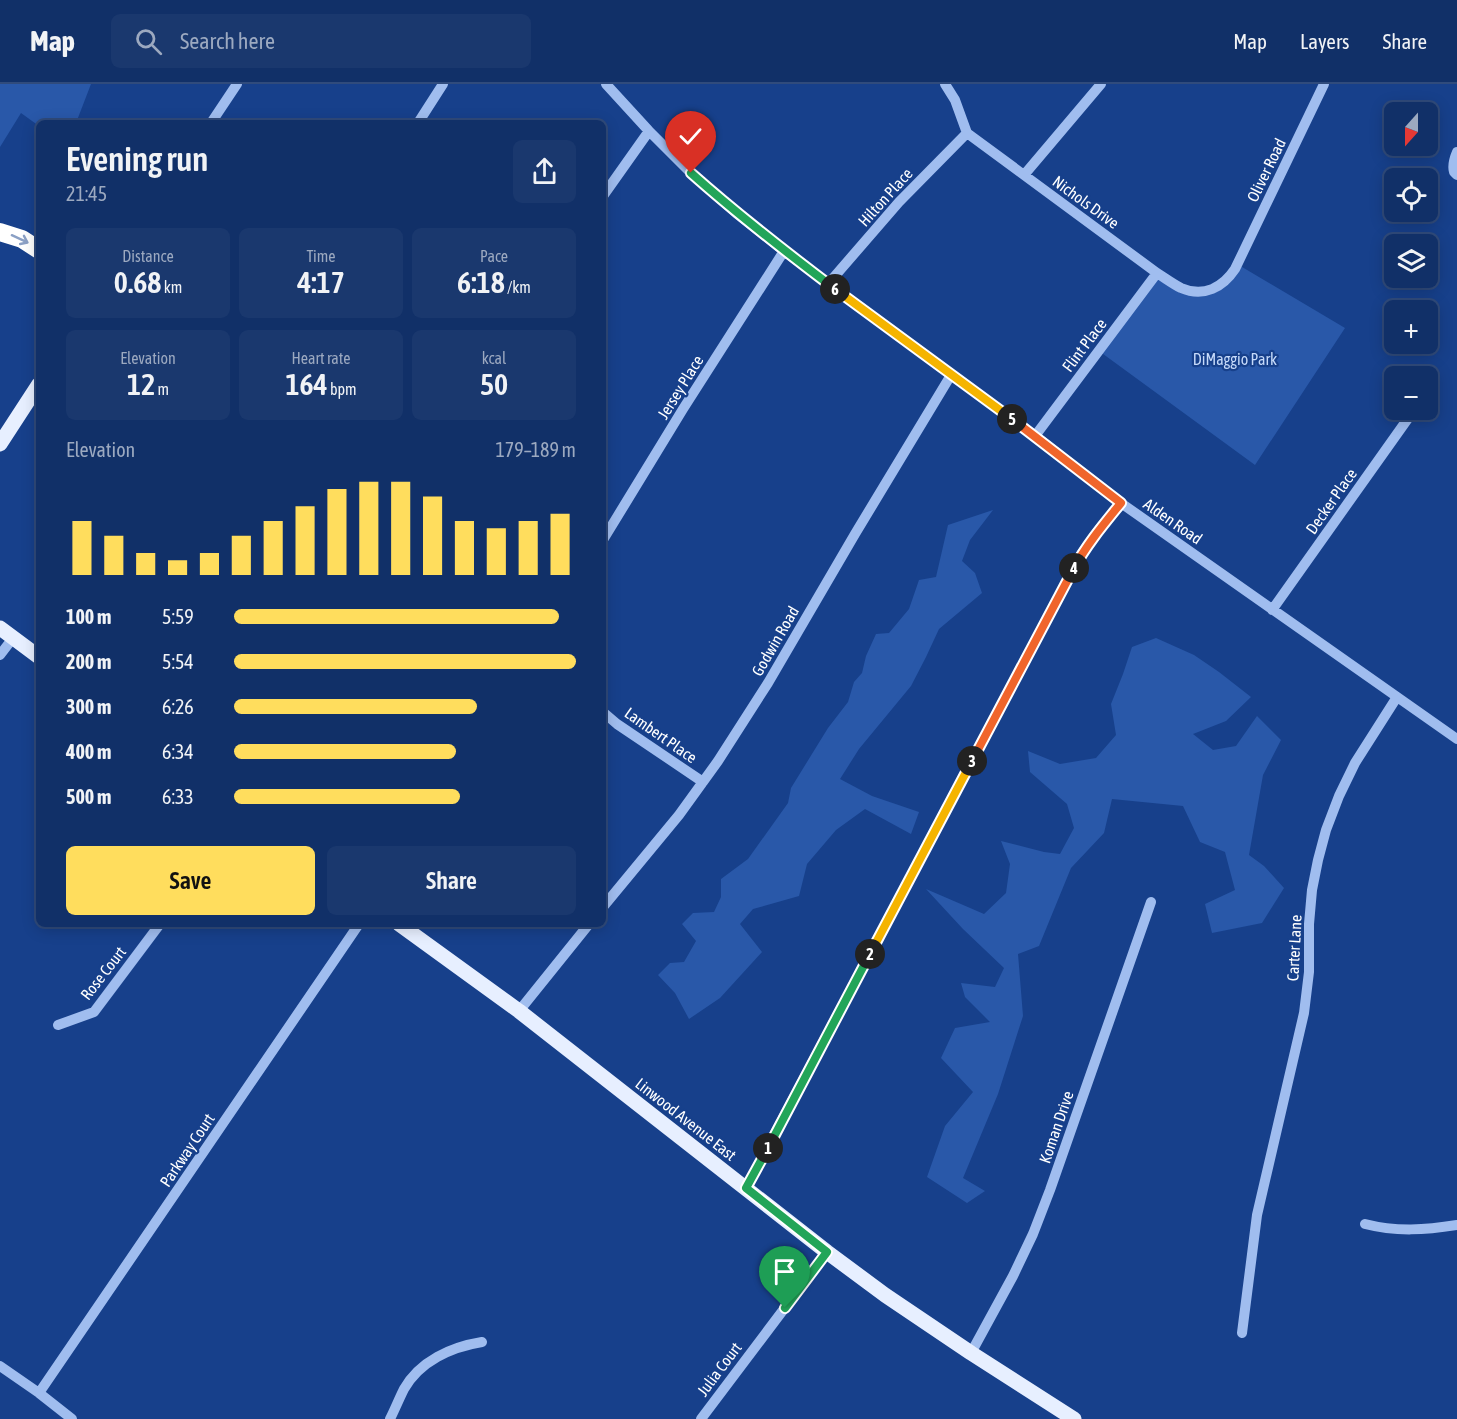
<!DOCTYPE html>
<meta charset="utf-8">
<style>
:root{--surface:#113068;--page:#1a386e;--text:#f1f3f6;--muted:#9ca9c0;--line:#304b7c;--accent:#ffdd5d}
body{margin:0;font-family:"Asap Condensed",sans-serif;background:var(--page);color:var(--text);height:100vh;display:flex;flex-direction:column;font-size:22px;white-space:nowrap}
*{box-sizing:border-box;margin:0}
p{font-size:20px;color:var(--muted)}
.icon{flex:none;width:33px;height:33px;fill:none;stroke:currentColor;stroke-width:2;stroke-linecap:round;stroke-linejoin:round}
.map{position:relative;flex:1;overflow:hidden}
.details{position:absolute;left:36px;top:36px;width:570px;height:807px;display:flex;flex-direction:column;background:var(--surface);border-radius:9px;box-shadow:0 3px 15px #0003,0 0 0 2px var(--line)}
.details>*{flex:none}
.needle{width:39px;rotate:201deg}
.tools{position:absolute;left:1384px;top:18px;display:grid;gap:12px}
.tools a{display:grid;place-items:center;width:54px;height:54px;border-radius:9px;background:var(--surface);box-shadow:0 3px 15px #0003,0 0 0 2px var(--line);font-size:30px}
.pin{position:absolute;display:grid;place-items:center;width:51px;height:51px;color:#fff;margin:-62px -26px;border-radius:50% 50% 50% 0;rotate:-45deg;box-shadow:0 0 6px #0007}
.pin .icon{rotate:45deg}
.km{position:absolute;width:30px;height:30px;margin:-15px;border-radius:50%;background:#222;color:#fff;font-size:16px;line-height:30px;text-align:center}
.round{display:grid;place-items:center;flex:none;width:63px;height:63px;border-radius:9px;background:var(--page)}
.overview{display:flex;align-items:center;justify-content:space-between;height:102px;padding:0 30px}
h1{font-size:33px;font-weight:600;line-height:45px}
.figures{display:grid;grid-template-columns:repeat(3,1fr);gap:9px;height:102px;padding:6px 30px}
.figures div{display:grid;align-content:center;border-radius:9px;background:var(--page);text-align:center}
.figures b{font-size:30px;font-weight:600}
.figures small{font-size:16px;font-weight:400}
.figures p{font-size:16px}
.chart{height:168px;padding:12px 30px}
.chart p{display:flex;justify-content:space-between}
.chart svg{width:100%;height:108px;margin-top:6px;stroke:var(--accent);stroke-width:6}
.button{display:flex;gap:12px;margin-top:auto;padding:12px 30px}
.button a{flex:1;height:69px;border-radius:9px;background:var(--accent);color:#111;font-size:24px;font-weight:600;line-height:69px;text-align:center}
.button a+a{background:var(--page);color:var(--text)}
ul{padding:0 30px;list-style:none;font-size:20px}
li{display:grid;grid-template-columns:96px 72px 1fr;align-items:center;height:45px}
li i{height:15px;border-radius:8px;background:var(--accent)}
header{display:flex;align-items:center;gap:36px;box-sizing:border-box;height:84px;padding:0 30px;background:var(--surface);border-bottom:2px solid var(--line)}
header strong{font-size:28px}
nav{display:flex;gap:33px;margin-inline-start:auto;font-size:21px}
.search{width:420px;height:54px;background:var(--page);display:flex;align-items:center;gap:15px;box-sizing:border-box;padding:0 21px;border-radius:9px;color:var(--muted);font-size:22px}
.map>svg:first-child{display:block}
.green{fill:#2958a9}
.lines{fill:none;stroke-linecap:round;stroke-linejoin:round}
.minor{stroke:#a0bdef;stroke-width:10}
.major{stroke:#e7efff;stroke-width:15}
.highway{stroke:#fff;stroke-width:18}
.oneway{stroke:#8ba0c5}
.split-1-casing{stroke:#fff;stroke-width:12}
.split-2-casing{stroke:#fff;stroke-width:12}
.split-3-casing{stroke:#fff;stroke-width:12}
.split-4-casing{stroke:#fff;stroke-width:12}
.split-5-casing{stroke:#fff;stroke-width:12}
.split-6-casing{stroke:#fff;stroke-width:12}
.split-7-casing{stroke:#fff;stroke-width:12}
.split-1{stroke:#22a559;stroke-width:8}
.split-2{stroke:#22a559;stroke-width:8}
.split-3{stroke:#f5b400;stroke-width:8}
.split-4{stroke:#f0652b;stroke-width:8}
.split-5{stroke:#f0652b;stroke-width:8}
.split-6{stroke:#f5b400;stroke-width:8}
.split-7{stroke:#22a559;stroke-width:8}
.labels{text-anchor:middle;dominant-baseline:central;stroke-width:4.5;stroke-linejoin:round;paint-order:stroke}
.street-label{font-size:16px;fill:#fff;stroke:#17408b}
.park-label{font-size:16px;fill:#c6dafa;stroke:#17408b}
</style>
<header>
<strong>Map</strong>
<div class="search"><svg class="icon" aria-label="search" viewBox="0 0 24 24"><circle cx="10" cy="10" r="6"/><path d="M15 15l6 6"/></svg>Search here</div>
<nav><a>Map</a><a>Layers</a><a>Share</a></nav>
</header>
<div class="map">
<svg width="1457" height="1335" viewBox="0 0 1457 1335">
<rect width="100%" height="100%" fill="#17408b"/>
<path class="green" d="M0,0H91L76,39H39V42L21,29L0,63Z
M1237,180L1345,244L1255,381L1099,267L1157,189L1182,204L1207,207Z
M993,426L970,456L962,477L975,489L982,509L939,545L926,573L911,602L859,665L840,695L872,712L919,728L911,750L865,725L836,746L807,780L799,812L753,825L740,840L762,868L720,914L689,935L675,909L658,891L670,879L684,878L696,857L682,840L693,829L714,828L721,813V795L748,775L788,719L791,704L828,644L848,618L854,598L862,589L866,572L876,550L889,549L909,525L919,496L936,493L948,441Z
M1156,554L1194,571L1219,588L1251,613L1226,637L1193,650L1213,666L1236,662L1257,632L1281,656L1263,691L1249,771L1264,782L1284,804L1262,839L1212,849L1205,820L1235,806L1225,768L1200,758L1183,722L1112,715L1104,749L1071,784L1039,862L1018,870L1023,932L998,1010L963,1094L985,1107L967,1119L927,1093L945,1042L973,1008L941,974L955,944L990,938L965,913L961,899L995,903L1004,884L963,845L926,805L984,830L1006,809L1010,780L1001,757L1044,768L1060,770L1074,744L1067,720L1030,688L1028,667L1060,680L1096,674L1116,651L1111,620L1123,590L1132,563Z"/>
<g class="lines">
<path class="minor" d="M606,0L649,47L691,89L736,129L784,167L1035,352L1121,419L1457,655
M945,0L955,16L967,49L1157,189C1165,194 1173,200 1181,204C1204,214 1223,203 1235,185L1324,0
M211,39L237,0
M418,39L443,0
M1457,68C1454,75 1452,81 1454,88L1457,91
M1024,91L1101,0
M603,112L649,47
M828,200L899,118L967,49
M1428,306L1434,298
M1035,352L1157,189
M603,456L683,325L784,167
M1272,526L1414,326
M0,571L13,554
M603,628L617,640L703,698
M603,823L679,731L718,677L768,599L855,450L951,291
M519,927L589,840
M58,941L94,928L160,840
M746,1104L1080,472L1098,447L1121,419
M1365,1140C1396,1148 1426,1146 1457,1141
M1242,1249L1257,1131L1304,929L1309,888V840L1312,806L1318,776L1326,746L1339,712L1355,679L1397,613
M971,1269L1013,1192L1033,1150L1050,1106L1151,818
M0,1282L39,1309L72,1335
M39,1309L359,840
M390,1335C395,1325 399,1315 404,1305C420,1277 451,1263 482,1258
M701,1335L827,1168"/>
<path class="major" d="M0,360L39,300
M0,544L39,573
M399,840L519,927L827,1168L885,1211L971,1269L1074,1335"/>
<path class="highway" d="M0,148L22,155L39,166"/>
</g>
<defs><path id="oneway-shaft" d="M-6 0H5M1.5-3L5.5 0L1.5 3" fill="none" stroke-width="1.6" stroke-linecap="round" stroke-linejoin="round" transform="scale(1.5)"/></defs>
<use class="oneway" href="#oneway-shaft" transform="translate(20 155) rotate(25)"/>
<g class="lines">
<defs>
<path id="split-1" d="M768,1064L746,1104L827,1168L785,1224"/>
<path id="split-2" d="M768,1064L870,870"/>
<path id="split-3" d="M870,870L972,677"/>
<path id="split-4" d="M972,677L1074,484"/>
<path id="split-5" d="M1012,335L1121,419C1104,440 1087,460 1074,484"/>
<path id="split-6" d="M835,205L1012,335"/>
<path id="split-7" d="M691,89C737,130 786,168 835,205"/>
</defs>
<use href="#split-1" class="split-1-casing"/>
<use href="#split-2" class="split-2-casing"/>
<use href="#split-3" class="split-3-casing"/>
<use href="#split-4" class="split-4-casing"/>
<use href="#split-5" class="split-5-casing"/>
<use href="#split-6" class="split-6-casing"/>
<use href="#split-7" class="split-7-casing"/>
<use href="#split-1" class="split-1"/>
<use href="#split-2" class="split-2"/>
<use href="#split-3" class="split-3"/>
<use href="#split-4" class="split-4"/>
<use href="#split-5" class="split-5"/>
<use href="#split-6" class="split-6"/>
<use href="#split-7" class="split-7"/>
</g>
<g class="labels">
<g class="street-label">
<text transform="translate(1266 86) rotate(-64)">Oliver Road</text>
<text transform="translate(885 113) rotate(-48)">Hilton Place</text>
<text transform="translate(1086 118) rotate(36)">Nichols Drive</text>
<text transform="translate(1084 261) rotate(-53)">Flint Place</text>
<text transform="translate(680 303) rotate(-58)">Jersey Place</text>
<text transform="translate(1331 417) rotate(-55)">Decker Place</text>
<text transform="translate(1173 437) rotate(35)">Alden Road</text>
<text transform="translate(775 557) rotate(-60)">Godwin Road</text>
<text transform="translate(661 651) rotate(35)">Lambert Place</text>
<text transform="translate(1294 864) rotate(-87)">Carter Lane</text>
<text transform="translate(103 889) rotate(-52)">Rose Court</text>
<text transform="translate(686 1035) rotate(38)">Linwood Avenue East</text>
<text transform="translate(1056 1043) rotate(-71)">Koman Drive</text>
<text transform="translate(187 1066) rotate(-56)">Parkway Court</text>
<text transform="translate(719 1285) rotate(-53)">Julia Court</text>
</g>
<g class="park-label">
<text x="1235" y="275">DiMaggio Park</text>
</g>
</g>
</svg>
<div class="tools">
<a><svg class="needle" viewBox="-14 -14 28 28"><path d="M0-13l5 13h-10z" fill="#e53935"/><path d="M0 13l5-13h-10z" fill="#9ca9c0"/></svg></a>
<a><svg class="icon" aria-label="locate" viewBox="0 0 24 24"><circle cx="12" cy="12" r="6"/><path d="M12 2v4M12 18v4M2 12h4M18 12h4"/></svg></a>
<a><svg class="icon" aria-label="layers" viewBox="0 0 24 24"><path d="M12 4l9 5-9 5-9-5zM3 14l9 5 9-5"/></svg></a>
<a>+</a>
<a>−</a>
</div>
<div class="pin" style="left:785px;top:1224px;background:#1e9e55"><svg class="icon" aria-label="arrive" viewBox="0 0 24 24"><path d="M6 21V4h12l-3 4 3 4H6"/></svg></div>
<div class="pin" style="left:691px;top:89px;background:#d93025"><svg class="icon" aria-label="check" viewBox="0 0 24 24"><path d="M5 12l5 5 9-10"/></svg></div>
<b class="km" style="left:768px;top:1064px">1</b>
<b class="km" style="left:870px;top:870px">2</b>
<b class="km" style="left:972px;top:677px">3</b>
<b class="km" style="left:1074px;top:484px">4</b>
<b class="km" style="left:1012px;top:335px">5</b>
<b class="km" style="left:835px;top:205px">6</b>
<section class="details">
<div class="overview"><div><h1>Evening run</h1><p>21:45</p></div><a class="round"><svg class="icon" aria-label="share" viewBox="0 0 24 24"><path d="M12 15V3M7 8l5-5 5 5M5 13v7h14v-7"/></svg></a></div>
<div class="figures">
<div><p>Distance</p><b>0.68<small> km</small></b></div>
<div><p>Time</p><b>4:17</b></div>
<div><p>Pace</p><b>6:18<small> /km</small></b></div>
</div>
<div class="figures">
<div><p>Elevation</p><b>12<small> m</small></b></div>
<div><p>Heart rate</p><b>164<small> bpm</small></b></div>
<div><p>kcal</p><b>50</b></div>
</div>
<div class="chart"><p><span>Elevation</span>179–189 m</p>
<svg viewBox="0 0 160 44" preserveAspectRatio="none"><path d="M5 44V22M15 44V28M25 44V35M35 44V38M45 44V35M55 44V28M65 44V22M75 44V16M85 44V9M95 44V6M105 44V6M115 44V12M125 44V22M135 44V25M145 44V22M155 44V19"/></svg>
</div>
<ul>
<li><b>100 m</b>5:59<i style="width:95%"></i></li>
<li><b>200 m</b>5:54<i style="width:100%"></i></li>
<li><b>300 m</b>6:26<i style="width:71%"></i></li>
<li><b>400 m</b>6:34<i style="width:65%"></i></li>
<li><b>500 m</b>6:33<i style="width:66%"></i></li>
</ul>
<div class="button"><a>Save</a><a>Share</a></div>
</section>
</div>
